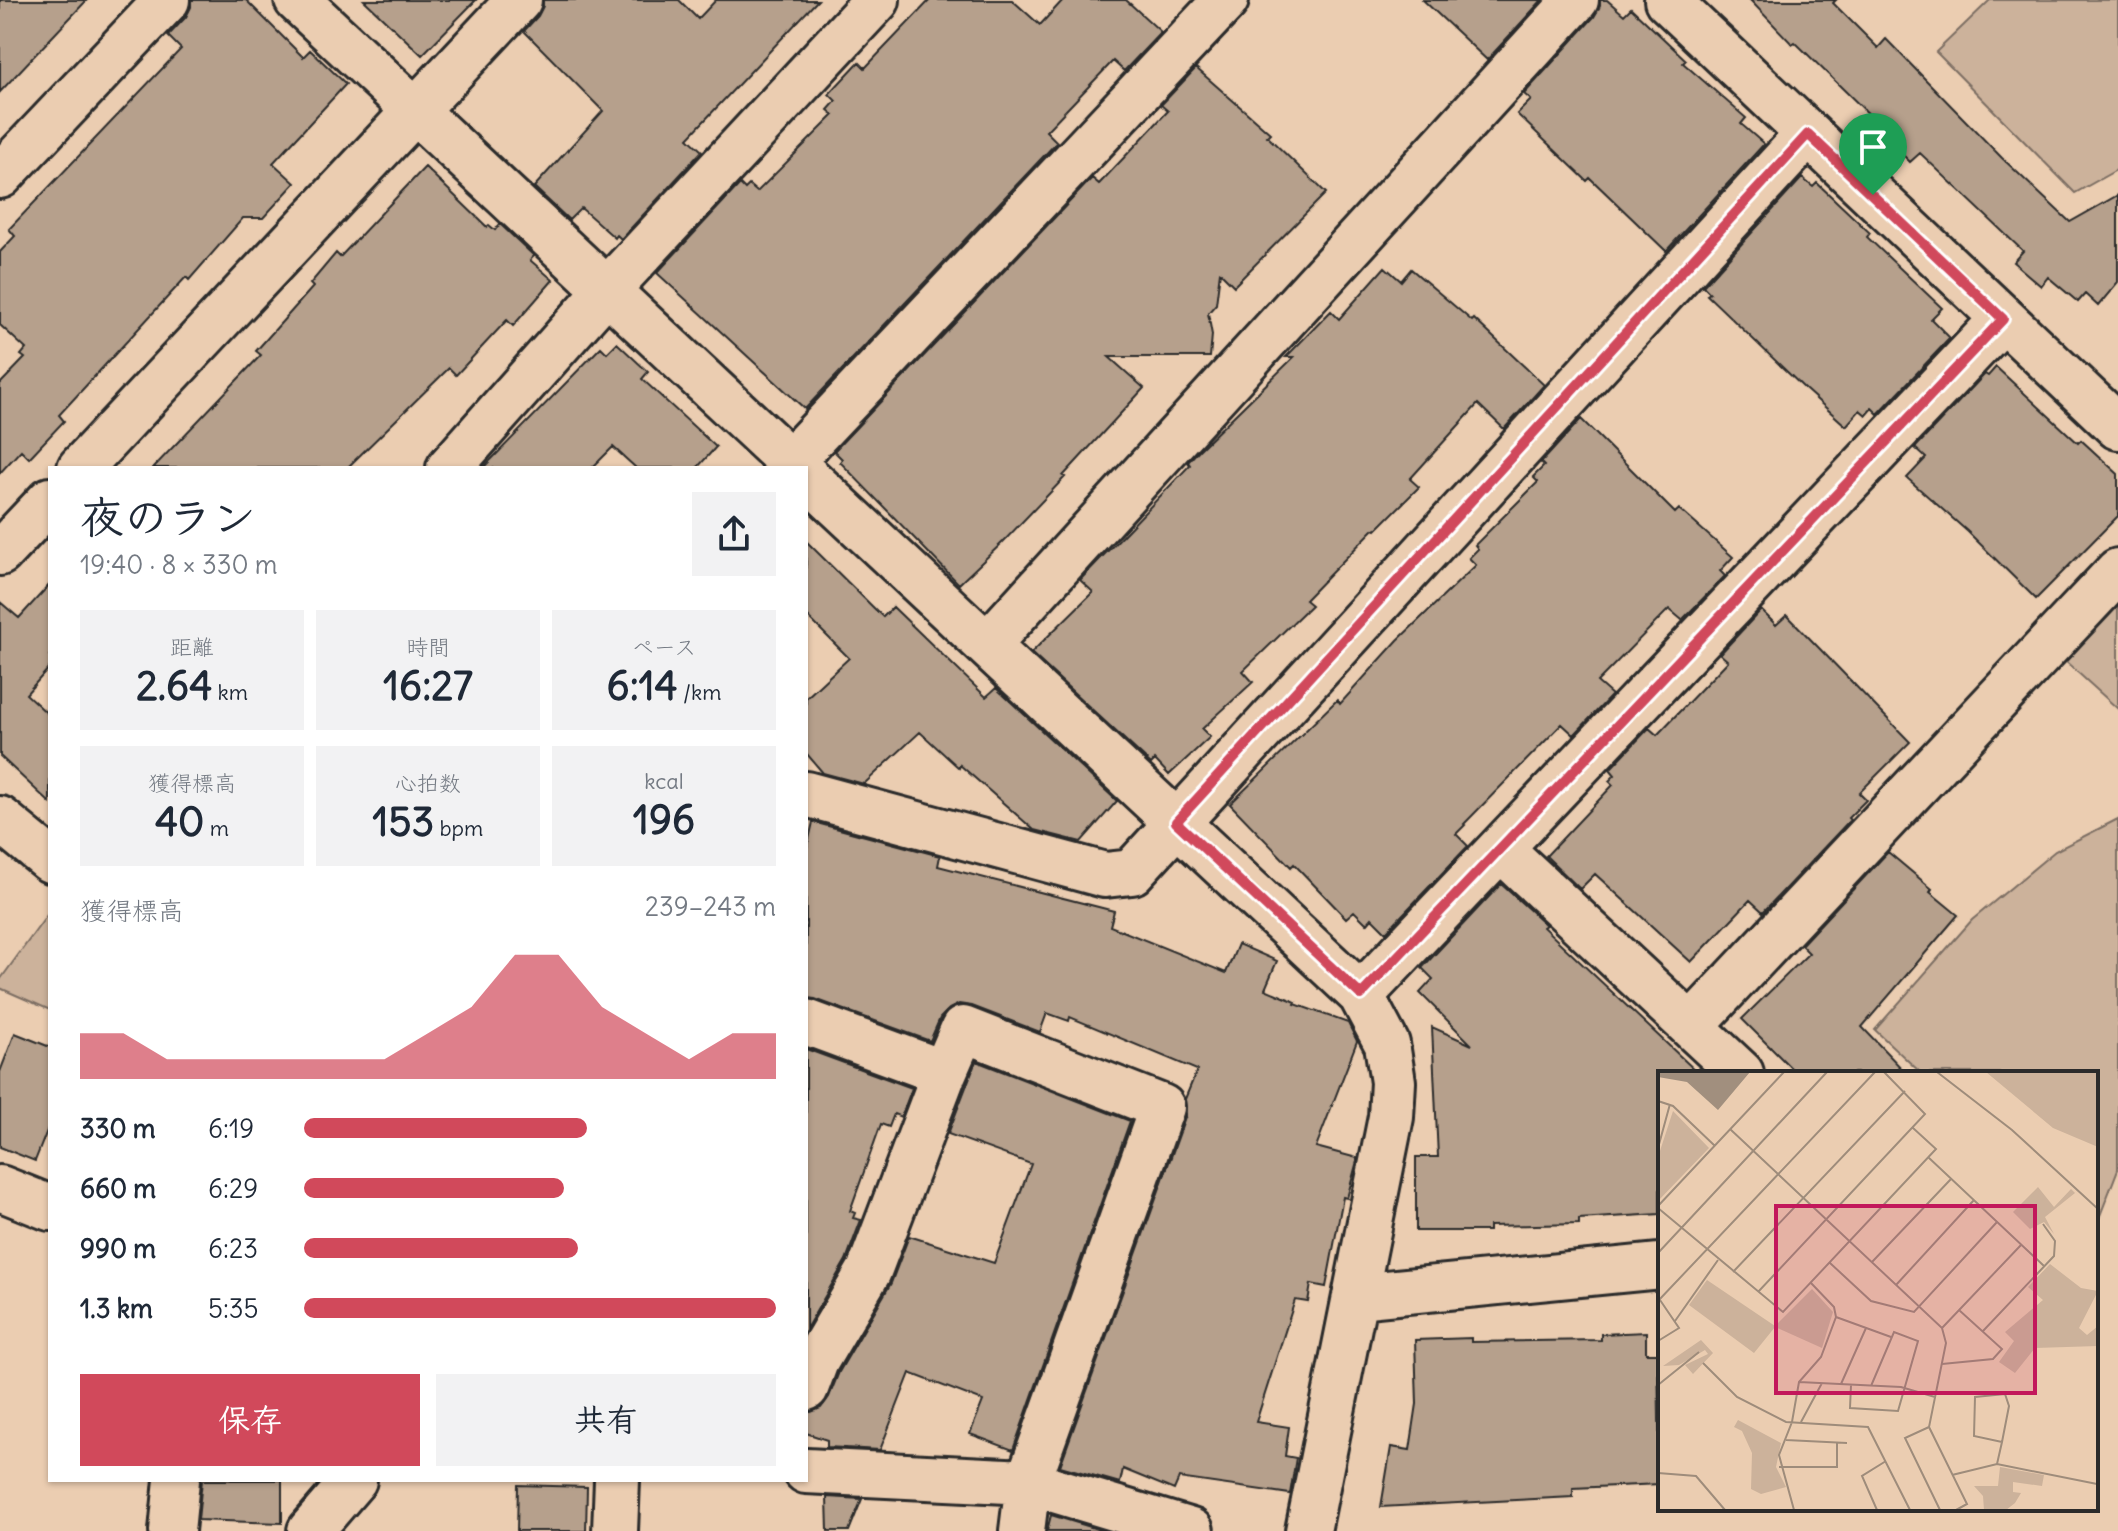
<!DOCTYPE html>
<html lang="ja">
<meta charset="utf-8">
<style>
:root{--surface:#fff;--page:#f2f2f3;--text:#1f2937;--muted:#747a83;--accent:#d1495b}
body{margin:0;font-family:Delius,"Klee One",sans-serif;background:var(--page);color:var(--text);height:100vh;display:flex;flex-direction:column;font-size:30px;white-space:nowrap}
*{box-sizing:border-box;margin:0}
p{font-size:26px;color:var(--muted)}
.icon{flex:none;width:44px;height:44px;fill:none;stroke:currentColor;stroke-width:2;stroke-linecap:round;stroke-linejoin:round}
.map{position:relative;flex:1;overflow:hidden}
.sheet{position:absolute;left:48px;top:466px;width:760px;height:1016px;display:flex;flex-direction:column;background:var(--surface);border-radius:0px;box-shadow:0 2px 6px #0004}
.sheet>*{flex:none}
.pin{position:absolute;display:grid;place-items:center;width:68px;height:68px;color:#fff;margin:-82px -34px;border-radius:50% 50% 50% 0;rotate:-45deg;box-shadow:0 0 8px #0007}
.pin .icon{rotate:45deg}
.round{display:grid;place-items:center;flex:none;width:84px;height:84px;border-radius:0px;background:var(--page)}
.overview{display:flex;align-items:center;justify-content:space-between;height:136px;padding:0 32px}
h1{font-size:44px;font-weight:700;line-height:60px}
.stats{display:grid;grid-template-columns:repeat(3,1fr);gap:12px;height:136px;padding:8px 32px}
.stats div{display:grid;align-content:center;border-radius:0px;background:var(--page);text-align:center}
.stats b{font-size:40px;font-weight:700}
.stats small{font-size:22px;font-weight:400}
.stats p{font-size:22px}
.chart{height:224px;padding:16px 32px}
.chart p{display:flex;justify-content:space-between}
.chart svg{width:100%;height:144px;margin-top:8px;fill:var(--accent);opacity:.7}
.button{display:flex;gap:16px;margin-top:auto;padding:16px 32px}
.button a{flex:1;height:92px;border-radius:0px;background:var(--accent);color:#fff;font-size:32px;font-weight:700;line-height:92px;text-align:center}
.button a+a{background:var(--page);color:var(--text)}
ul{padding:0 32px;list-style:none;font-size:26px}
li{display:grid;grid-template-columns:128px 96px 1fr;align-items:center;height:60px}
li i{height:20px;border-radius:10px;background:var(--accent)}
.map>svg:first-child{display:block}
.green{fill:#ccb29b;stroke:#7c6e63;stroke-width:2}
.building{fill:#b6a08c;stroke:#2b2b2b;stroke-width:2}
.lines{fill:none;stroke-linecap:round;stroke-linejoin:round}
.minor-casing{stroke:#2b2b2b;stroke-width:50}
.minor{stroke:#ebcdb1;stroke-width:44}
.route-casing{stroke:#fff;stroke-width:16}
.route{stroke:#d1495b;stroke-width:10}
.inset-road{fill:none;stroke:#9e8c7b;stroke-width:2}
.view{fill:#c2185b;fill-opacity:0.15;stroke:#c2185b;stroke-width:4}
.inset-edge{fill:none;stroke:#2b2b2b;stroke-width:4}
</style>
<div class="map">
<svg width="2118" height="1531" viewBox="0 0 2118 1531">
<rect width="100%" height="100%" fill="#ebcdb1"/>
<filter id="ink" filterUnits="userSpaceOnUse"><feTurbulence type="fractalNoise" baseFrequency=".0125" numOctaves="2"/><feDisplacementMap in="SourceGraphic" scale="16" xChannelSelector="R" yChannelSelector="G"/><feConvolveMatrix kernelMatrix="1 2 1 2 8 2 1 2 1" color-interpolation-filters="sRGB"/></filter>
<g filter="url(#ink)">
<path class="green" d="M1990,0H2118V169L2075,193L1936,52Z
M2118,603V709L2064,660Z
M2118,819V1169L2096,1226V1073H1921L1875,1030L1972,920L2055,851Z
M50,911V1010L0,988V980Z"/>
<path class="building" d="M0,0H87L0,92Z
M191,0H246L303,57L310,50L346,84L273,163L295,183L263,218H243L189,280L186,277L59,415L64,421L29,458L21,450L0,473V384L25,358L21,355L26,349L0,325V252L15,236L9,229L181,49L168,36L186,17L191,7Z
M364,0H476L422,55Z
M543,0H679L698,19L716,0H818L688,138L702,151L621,239L617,235L615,238L581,208L569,220L534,187L603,111L524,31L538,16L543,6Z
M930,0H1012L1040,25L1063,0H1126L1161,32L1124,71L1113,61L1046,131L1057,142L805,409L657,273L740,184L745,189L749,185L757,192L834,115L828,110L836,101L829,94L859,62L865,68Z
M1423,0H1542L1487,60Z
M1600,0H1607L1624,15L1631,8L1686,60L1683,63L1746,118L1741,124L1764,144L1666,251L1590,178L1587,181L1517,114L1531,100L1524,94L1594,17L1600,6Z
M1750,0H1836L1833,3L1878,48L1886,39L2002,158L2070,222L2118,195V282L2098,306L2085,294L2078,302L2048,277L2041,286L2013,262L2023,251L1920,153L1910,162L1880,132L1884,129L1795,42L1792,44Z
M1196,68L1270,133L1267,136L1326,193L1234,286L1220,272L1216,304L1208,313L1212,335L1210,357H1109L1144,388L1063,476L1065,477L1003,542L959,584L840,462L842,459L834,451L1092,178L1099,184L1168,111L1161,105Z
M425,167L487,227L489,225L495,230L500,224L534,256L530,260L553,280L513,326L507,320L456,375L449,368L347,468H153L261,355L256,351L313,287L310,284L336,253L340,257Z
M1802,178L1813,187L1817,183L1870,233L1867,237L1942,308L1931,319L1950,338L1878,414L1872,408L1866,415L1860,410L1846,426L1806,390L1707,295L1710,293L1703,286Z
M1385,267L1401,281L1411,269L1472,321L1474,319L1544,385L1504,429L1478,404L1410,479L1419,487L1376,530L1374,529L1305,600L1311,605L1243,671L1253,682L1202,729L1210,737L1169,775L1155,760L1151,764L1031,653L1093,592L1080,580L1190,465L1188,462L1199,450L1294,357H1286L1331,311L1339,319Z
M617,343L648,372L642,379L716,447L697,468H636L613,447L592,468H483L601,347L607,353Z
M1996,367L2078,443L2081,440L2118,474V516L2036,599L1968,532L1907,478L1926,458L1915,448L1985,374L1988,376Z
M1581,419L1675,513L1679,509L1733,557L1720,571L1725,576L1682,620L1669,609L1597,682L1612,695L1574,735L1562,724L1464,824L1465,825L1456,834L1468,846L1386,932L1372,918L1367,924L1354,911L1346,918L1294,864L1291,867L1230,804L1337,700L1340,704L1398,640L1476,565L1469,558L1478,549L1475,545L1538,482L1533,477L1544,466L1541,463Z
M806,541L883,617L893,607L986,697L996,688L1117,801L1081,842L1034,830L960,765L959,768L920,732L864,784L823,773L806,753V698L849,658L806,615Z
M50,584V667L26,694L50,716V803L0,756V602L19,618Z
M1761,610L1776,625L1787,615L1910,742L1859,793L1866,800L1848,818L1850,820L1763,912L1750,900L1691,962L1595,874L1580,889L1546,856L1613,785L1609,781L1615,775L1610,769L1649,728L1657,735L1728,661L1720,654Z
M813,822L940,856L938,866L1114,911L1110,926L1226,973L1238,944L1277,961L1265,989L1296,1002L1295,1004L1348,1023L1357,1041L1316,1147L1357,1158V1161L1347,1198L1343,1197L1326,1287L1311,1284L1308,1302L1295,1300L1256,1422L1289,1427L1285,1456L1296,1458L1290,1494L1179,1478L1174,1490L1123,1469L1120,1483L1060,1466L1186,1115L1185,1099L1197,1070L1070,1017L1069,1021L1047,1013L1040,1032L972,1006L959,1004L949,1009L940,1018L930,1041L815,999L806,998V852Z
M1888,852L1932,889L1930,892L1958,915L1862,1027L1906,1073H1796L1742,1019L1809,953L1801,945Z
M1501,884L1546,925L1543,927L1698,1073H1660V1214L1579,1219V1224L1489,1226V1231H1416V1157H1438L1432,1027L1472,1045L1420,993L1433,979L1422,968Z
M15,1033L50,1047V1123L35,1161L0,1147V1072Z
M806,1049L912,1088L901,1117L894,1114L889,1127L881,1124L850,1211L855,1213L853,1218L861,1220L846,1260L806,1329Z
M976,1061L1130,1121L1013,1450L970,1434L983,1401L910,1373L880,1450L827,1447V1440L806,1433V1412H811L821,1408L829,1397L839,1372L891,1283L909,1236L994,1263L1031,1164L948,1134Z
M1646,1332V1353H1658L1660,1484L1573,1488V1497L1381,1507L1391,1447L1410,1450L1417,1404L1415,1340L1471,1338V1342L1601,1340V1334Z
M202,1480H282V1523L198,1520Z
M518,1485L587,1487L586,1531H517Z
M827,1497L862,1499L849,1531H828Z
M1051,1515L1104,1531H1047Z"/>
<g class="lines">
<defs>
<path id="minor" d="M297,0L797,468
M1667,0L2118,427
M0,176L167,0
M790,462L1226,0
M80,468L519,0
M449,468L607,290L877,0
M806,476L1361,995L1387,1044L1393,1082L1391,1117L1308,1531
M0,553L50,500
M987,645L1576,0
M806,794L1105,875L1132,872L1808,134
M0,819L50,860
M1501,849L1741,1073
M1361,995L2003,319
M806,1022L944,1073
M1691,1026L2118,571
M0,1188L50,1208
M1356,1296L1660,1266
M806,1388L816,1361L869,1271L944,1073L963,1029L1162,1107L1028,1482L1022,1531
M806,1471L1028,1482L1191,1531
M172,1531L177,1480
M310,1531L354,1480
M615,1531L617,1480"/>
</defs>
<use href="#minor" class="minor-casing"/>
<use href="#minor" class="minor"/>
</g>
</g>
<g class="lines" filter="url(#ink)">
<defs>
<path id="route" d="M1808,134L2003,319L1361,995L1176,822Z"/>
</defs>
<use href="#route" class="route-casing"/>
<use href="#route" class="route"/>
</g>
<g transform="translate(1658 1071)">
<rect width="440" height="440" fill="#ebcdb1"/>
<path d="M328,1H440V76L395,57ZM15,40L51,77L0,130V86ZM380,116L396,136L413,118L417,122L387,146L396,163L386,151L372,158L355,141ZM392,193L423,217L440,220L421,257L429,264L440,255V275L377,277L357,302L341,291L356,270L347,261L385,229L370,216ZM49,209L117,255L154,218L175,241L164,277L117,256L96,282L31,234ZM43,269L55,282L35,303L27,294L50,283L47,279L21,294L5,295ZM80,349L123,372L118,396L128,416L103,423L93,418L94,382L84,360L76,356ZM342,396L386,404L384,415L355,411V421L363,422L357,432L348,439H326L325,425L316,415H340Z" fill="#ccb29b"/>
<path d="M0,1H92L60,39L29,11L0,6Z" fill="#a18f7e"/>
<path class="inset-road" d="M279,1L354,59L440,138M0,30L15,35L57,75M72,58L284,257L288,272L271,356L309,433L298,439M0,77L12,33M270,86L386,195M0,135L126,1M0,137L125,241L278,78L255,57M0,182L169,1M214,191L293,108M172,192L213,230L256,241L339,151M75,201L247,20M238,214L316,129M100,221L267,43L226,1M0,230L217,1M178,246L233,266M17,250L60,189M284,257L363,174M325,260L396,185L397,170L385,153M0,270L21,257L2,229M45,292L79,326L128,351L210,356L252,439M284,293L335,288L344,278L301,239M141,311L243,316L277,326M183,313L208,257M0,314L41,281M193,314L192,337L240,340L260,270L236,261L213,315M143,351L164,312M271,356L247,367L282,439M128,369L189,372M440,375V415M339,393L344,371L351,335L347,323L317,326L316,365L344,371M121,396H179V371M0,402L38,405L67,439M294,404L339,393L439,413M136,439L121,384L134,351L141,311L163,286L178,246L176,236L153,212M219,439L204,405L228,390"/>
<path class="view" d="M118,135H377V322H118Z"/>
<rect width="440" height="440" class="inset-edge"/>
</g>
</svg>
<div class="pin" style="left:1873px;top:195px;background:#1e9e55"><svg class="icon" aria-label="arrive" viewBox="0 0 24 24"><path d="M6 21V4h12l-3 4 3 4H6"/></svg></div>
<section class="sheet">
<div class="overview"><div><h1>夜のラン</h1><p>19:40 · 8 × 330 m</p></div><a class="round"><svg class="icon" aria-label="share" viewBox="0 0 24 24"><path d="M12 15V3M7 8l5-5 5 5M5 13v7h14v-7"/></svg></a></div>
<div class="stats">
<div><p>距離</p><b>2.64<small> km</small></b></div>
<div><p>時間</p><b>16:27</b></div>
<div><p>ペース</p><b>6:14<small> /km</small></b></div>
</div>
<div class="stats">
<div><p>獲得標高</p><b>40<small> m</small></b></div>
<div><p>心拍数</p><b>153<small> bpm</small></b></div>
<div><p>kcal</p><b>196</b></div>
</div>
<div class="chart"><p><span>獲得標高</span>239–243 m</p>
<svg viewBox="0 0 160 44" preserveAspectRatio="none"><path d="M0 44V30L10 30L20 38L30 38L40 38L50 38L60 38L70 38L80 30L90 22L100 6L110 6L120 22L130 30L140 38L150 30L160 30V44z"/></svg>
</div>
<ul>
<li><b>330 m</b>6:19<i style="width:60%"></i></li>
<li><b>660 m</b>6:29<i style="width:55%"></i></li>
<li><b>990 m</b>6:23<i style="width:58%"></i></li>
<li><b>1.3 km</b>5:35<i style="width:100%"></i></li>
</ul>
<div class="button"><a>保存</a><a>共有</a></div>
</section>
</div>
